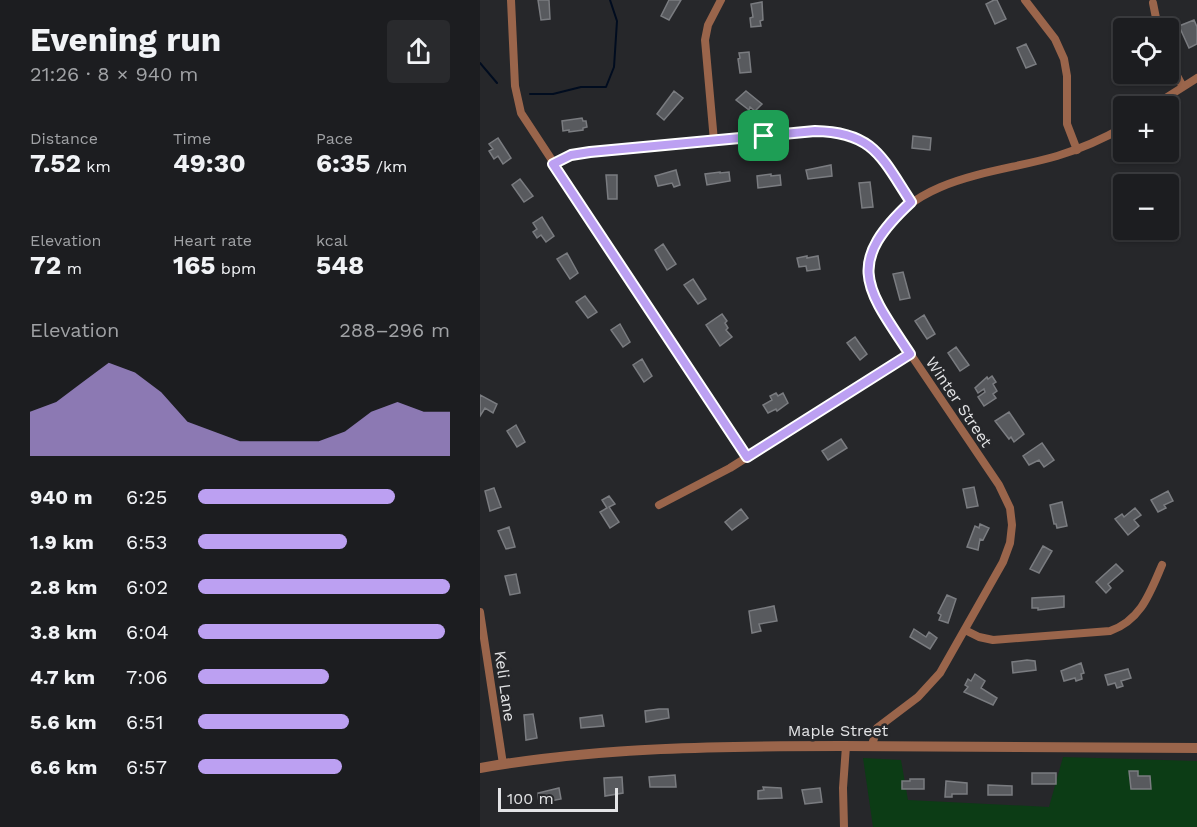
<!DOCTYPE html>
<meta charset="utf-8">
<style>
:root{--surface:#1c1d20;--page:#292a2d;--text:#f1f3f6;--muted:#a0a2a5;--line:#3a3b3e;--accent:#bca0f2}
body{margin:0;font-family:"Work Sans",sans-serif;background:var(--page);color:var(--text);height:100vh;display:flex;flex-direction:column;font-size:22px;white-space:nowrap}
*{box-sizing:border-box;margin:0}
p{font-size:20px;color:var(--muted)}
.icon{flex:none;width:33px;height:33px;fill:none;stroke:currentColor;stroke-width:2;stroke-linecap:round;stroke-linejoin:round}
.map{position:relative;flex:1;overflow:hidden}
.panel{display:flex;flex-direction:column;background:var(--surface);width:480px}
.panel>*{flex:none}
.controls{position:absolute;left:633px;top:18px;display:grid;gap:12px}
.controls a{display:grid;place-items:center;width:66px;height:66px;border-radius:6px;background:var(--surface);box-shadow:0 2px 4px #0004,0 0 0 2px var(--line);font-size:30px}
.scale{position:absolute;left:18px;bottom:15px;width:120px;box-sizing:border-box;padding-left:6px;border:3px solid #e3e4e6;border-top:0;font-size:16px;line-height:21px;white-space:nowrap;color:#e3e4e6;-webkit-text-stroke:4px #26272a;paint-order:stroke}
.pin{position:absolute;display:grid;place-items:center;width:51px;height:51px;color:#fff;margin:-26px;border-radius:12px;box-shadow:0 3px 9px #0006}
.round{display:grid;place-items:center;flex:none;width:63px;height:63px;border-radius:6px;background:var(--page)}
.summary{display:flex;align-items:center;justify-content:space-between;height:102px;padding:0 30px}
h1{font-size:33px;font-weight:700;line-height:45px}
.stats{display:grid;grid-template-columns:repeat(3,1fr);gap:9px;height:102px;padding:6px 30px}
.stats div{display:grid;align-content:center}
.stats b{font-size:26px;font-weight:700}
.stats small{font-size:16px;font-weight:400}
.stats p{font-size:16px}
.chart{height:168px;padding:12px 30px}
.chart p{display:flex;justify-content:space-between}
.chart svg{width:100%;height:108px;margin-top:6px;fill:var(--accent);opacity:.7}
ul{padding:0 30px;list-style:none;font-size:20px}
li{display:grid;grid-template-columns:96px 72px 1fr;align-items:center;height:45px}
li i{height:15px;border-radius:8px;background:var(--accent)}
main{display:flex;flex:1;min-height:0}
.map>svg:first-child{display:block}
.green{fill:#0c3c15}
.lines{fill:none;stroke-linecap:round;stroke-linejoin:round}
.stream{stroke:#000c1f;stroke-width:2}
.building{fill:#585a5e;stroke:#7a7c80;stroke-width:1.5}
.minor{stroke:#9a654b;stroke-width:8}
.tertiary{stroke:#9a654b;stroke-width:10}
.route-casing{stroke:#fff;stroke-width:12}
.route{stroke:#bca0f2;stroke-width:8}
.labels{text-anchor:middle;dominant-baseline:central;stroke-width:5;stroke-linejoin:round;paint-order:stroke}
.street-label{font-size:16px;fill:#e3e4e6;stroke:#26272a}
</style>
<main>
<section class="panel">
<div class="summary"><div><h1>Evening run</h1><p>21:26 · 8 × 940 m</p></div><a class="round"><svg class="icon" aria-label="share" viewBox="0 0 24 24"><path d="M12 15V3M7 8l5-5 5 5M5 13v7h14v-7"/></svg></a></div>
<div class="stats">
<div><p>Distance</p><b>7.52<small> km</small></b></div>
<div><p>Time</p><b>49:30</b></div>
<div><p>Pace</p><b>6:35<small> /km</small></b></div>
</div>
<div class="stats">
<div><p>Elevation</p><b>72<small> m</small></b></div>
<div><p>Heart rate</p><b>165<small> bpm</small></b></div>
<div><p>kcal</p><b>548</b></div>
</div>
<div class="chart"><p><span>Elevation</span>288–296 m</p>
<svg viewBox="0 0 160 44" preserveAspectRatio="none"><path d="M0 44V26L10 22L20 14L30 6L40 10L50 18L60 30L70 34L80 38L90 38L100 38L110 38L120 34L130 26L140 22L150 26L160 26V44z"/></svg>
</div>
<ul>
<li><b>940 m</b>6:25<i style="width:78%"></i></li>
<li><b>1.9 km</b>6:53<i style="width:59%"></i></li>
<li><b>2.8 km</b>6:02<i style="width:100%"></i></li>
<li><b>3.8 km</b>6:04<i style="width:98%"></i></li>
<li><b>4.7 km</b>7:06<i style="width:52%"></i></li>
<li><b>5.6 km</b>6:51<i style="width:60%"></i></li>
<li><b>6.6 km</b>6:57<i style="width:57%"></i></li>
</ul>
</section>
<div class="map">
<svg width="717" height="827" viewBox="0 0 717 827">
<rect width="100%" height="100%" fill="#26272a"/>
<path class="green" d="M583,757L717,761V827H393L383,758L421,760L428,800L569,807Z"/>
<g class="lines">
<path class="stream" d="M0,63L17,83
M50,94H73L101,87H126L134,67L137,21L130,0"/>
</g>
<path class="building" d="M58,0H69L70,19L61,20Z
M189,0H201L189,20L181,16Z
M514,0H517L526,19L515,24L506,4Z
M282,2L283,20L280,21L281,26L271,27L270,18L273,17L271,4Z
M714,20L717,27V44L709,48L699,26Z
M546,44L556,64L546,68L537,48Z
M269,52L271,72L260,73L258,59L260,58L259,53Z
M194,91L203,98L184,120L177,114Z
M266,91L282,104L275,111L270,107L269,110L256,100Z
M102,118L103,121H106L107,127L103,128V130L89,132V130L83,131L82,121Z
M433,136L451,138L450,150L432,148Z
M18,138L31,158L23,164L18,156L14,159L9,151L13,149L9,144Z
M351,165L352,176L328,179L326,170Z
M196,170L200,185L194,187L192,183L178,186L175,176Z
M240,172V173L249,172L250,181L227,185L225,174Z
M291,174V176L300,175L301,185L278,188L277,176Z
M126,175H137V199H128Z
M40,179L53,196L44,202L32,185Z
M390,182L393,207L382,208L379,183Z
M62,217L74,236L66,242L61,235L57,238L53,232L57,229L53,223Z
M183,244L196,264L187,270L175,250Z
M87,253L98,273L90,279L77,259Z
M327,256V258L338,256L340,269L327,271L326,266L319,267L317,258Z
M423,272L430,298L420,300L413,274Z
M213,279L226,299L218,304L204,285Z
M105,296L117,312L108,318L96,302Z
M242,314L247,321L245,323L248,328L246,330L252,337L240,346L226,325Z
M444,315L455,334L447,339L435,321Z
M140,324L150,342L143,347L131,330Z
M375,337L387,354L380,360L367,343Z
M476,347L489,365L480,371L468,353Z
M162,359L172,376L164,382L153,365Z
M512,376L516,382L513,384L517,391L513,394L516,398L504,406L498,397L505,392L504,389L498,393L495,388L507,377L508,379Z
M296,393L298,396L303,393L308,403L297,411L296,409L288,413L283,405L292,400L290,396Z
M0,395L17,404L13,413L5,408L0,416Z
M529,412L544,434L534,442L531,437L529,439L515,421Z
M36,425L45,442L37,447L27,431Z
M361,439L367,448L348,460L342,451Z
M562,443L574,460L564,467L559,460L549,465L543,456Z
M494,487L498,506L487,508L483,489Z
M14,488L21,507L10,511L5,491Z
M688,491L693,501L684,505L686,508L678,512L671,500Z
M129,496L135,504L129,507L139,522L130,528L120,512L127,508L122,500Z
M582,502L587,526L577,528L576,524H574L570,505Z
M655,508L661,515L654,520L659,526L648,535L635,519L642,514L644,517Z
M261,509L268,518L252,530L245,522Z
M500,524L509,528L503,540L500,539L498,550L487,547L495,526L499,528Z
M29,527L35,547L26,549L18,531Z
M563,546L572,551L559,573L550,569Z
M636,564L643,571L628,584L631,588L626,593L616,582Z
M36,574L40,593L30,595L25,576Z
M467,595L476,599L468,623L459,620L461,615L458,613Z
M584,596V607L558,610V608H552V598Z
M294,606L297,621L279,624L281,631L272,633L269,611Z
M434,629L446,637L449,632L457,638L450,649L430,637Z
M547,660L555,661L556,670L533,673L532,662Z
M601,663L604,673L601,674L602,679L596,681L595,678L584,681L581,671Z
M648,669L651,678L641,681L643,686L637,688L635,683L628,685L625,675Z
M495,674L505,681L501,688L517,698L513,705L484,692L488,687L485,685L488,679L491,681Z
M179,709H188L189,718L166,722L165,711Z
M53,714L57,738L46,740L44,715Z
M122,715L124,726L101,728L100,718Z
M649,771H658V776H670L671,789H651Z
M552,773H576V784H552Z
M195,775L196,787H170L169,777Z
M142,777L143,793L125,796L124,778Z
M430,779H444V789H422V781H430Z
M466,781L487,783V794H472V797H465Z
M508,785L532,786V795H508Z
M283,787L301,788L302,798L278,799V791L284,790Z
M79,788L81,799L59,803L58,793Z
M340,788L342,802L325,804L322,790Z"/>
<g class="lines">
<path class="minor" d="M31,0L35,86L41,113L267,457
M545,0L575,39L584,59L587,76V124L597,150
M673,3L678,28
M688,59L703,87
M673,106L717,78
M234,141L225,40L228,25L241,0
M73,164L91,155L110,152L335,131C394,132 402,158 431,202
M179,505L250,468L430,354
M0,612L23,764
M485,630L499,637L513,640L630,631C661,620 670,593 682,565
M392,745L397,728L438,697L460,673L523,562L530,543L532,525L530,508L519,485L398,306C386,279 385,257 402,233C442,175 515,174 577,156C600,149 623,139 644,127
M364,827L363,788L366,746"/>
<path class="tertiary" d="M0,768C120,747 241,746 362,746C481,746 599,747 717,748"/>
</g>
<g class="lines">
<defs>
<path id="route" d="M335,131C394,132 402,158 431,202C364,264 386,288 430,354L267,457L73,164L91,155L110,152Z"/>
</defs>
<use href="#route" class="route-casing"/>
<use href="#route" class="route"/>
</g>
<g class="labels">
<g class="street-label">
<text transform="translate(479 402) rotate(56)">Winter Street</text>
<text transform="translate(25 686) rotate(82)">Keli Lane</text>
<text x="358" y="730">Maple Street</text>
</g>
</g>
</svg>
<div class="controls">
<a><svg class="icon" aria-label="locate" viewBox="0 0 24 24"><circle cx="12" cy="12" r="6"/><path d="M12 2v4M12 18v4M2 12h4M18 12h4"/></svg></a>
<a>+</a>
<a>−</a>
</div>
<div class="scale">100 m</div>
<div class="pin" style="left:284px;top:136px;background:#1e9e55"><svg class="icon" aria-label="arrive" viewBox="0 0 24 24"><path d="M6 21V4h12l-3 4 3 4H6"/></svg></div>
</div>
</main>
